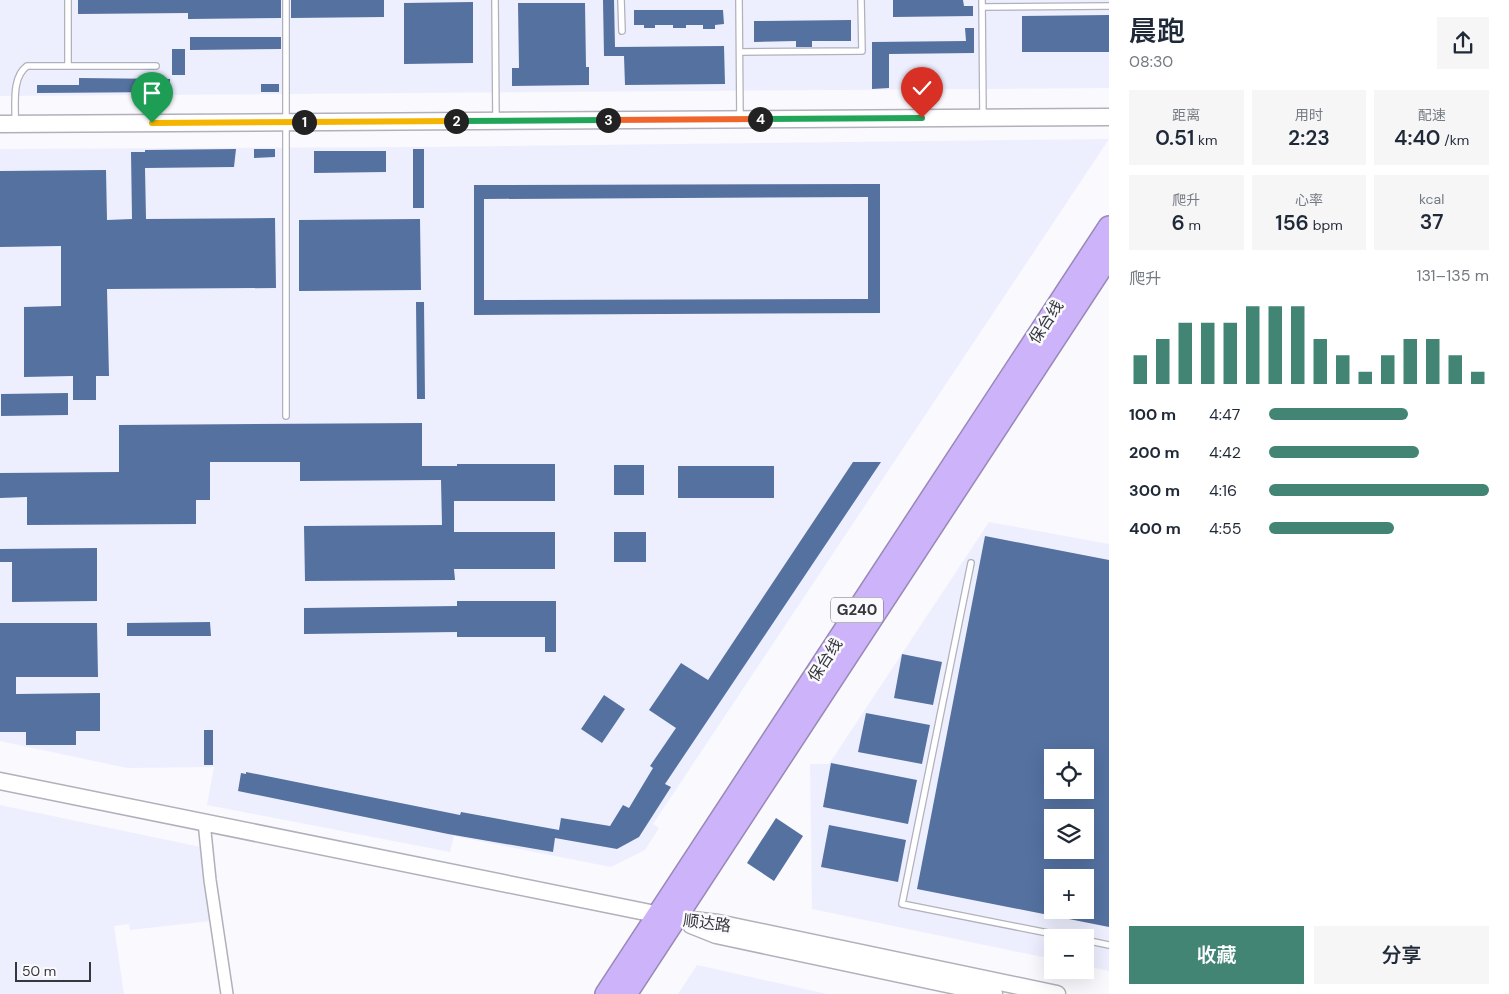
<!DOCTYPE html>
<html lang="zh">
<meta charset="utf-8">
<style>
:root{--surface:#fff;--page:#f6f6f7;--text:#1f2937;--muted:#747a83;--accent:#438575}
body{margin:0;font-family:"DM Sans","Noto Sans SC",sans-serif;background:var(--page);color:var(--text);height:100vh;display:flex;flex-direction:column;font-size:19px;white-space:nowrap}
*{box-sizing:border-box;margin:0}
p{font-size:16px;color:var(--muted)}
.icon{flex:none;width:28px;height:28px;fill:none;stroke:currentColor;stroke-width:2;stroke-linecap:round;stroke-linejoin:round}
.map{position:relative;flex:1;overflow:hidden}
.details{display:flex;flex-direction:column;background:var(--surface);width:400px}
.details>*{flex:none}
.fabs{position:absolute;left:1044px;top:749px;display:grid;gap:10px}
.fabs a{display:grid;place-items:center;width:50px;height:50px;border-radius:0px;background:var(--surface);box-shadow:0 5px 20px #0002;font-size:25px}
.scale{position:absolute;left:15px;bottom:12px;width:76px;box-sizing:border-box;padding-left:5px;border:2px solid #36373b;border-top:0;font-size:14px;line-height:18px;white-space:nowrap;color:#36373b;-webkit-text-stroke:4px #f9f9fe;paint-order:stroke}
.pin{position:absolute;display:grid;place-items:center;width:42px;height:42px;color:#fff;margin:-51px -21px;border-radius:50% 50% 50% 0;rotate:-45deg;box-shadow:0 0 5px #0007}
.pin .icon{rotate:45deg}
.km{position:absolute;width:25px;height:25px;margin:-12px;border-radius:50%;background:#222;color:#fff;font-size:14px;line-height:25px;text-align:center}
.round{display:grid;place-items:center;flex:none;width:52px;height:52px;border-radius:0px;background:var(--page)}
.summary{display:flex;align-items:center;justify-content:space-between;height:85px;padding:0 20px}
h1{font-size:28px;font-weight:600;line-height:38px}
.stats{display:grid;grid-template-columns:repeat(3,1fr);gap:8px;height:85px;padding:5px 20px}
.stats div{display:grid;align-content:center;border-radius:0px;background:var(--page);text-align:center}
.stats b{font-size:21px;font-weight:600}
.stats small{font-size:14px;font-weight:400}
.stats p{font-size:14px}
.chart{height:140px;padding:10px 20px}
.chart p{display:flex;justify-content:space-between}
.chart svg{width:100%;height:90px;margin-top:5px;stroke:var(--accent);stroke-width:6}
.primary-button{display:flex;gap:10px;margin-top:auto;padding:10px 20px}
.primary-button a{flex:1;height:58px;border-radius:0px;background:var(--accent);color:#fff;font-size:20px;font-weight:600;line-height:58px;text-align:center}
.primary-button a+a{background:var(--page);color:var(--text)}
ul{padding:0 20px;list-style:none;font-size:16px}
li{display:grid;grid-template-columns:80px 60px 1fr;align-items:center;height:38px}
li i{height:12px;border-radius:6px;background:var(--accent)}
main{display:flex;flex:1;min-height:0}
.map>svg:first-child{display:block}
.built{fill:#eeeffe;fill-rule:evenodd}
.building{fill:#5471a0;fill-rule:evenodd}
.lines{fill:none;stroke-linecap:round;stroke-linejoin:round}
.lane-casing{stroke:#b0b1bb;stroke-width:8}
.street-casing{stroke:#b0b1bb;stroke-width:14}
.secondary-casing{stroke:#b0b1bb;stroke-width:19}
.highway-casing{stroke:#9888b6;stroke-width:24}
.lane{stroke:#fff;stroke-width:5.5}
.street{stroke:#fff;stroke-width:11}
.secondary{stroke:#fff;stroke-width:16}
.highway{stroke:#cdb3f9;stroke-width:21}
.split-1-casing{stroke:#fff;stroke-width:10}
.split-2-casing{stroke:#fff;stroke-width:10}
.split-3-casing{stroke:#fff;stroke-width:10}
.split-4-casing{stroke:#fff;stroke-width:10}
.split-5-casing{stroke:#fff;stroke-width:10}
.split-1{stroke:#f5b400;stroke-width:6}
.split-2{stroke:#f5b400;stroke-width:6}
.split-3{stroke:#22a559;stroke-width:6}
.split-4{stroke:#f0652b;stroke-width:6}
.split-5{stroke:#22a559;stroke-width:6}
.labels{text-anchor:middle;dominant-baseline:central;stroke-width:5;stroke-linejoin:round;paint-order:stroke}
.shield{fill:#f9f9fe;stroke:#707176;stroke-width:1}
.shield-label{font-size:15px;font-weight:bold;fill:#36373b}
.street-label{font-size:16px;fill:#36373b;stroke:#f9f9fe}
</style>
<main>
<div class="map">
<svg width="1109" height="994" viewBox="0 0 1109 994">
<rect width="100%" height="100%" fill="#f9f9fe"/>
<path class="built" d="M0,0H1109V88L0,96Z
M1109,139L653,824L659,828L645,850L611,867L454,836L450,852L207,805L214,767L127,768L0,741V149L425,147Z
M989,522L1109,544V971L1085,966V938H1052V959L812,909L810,764H829ZM1052,758H1085V790H1052ZM1052,818H1085V850H1052ZM1052,878H1085V910H1052Z
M0,805L201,847L211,921L130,930L129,924L114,926L124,994H0Z
M697,965L769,981L827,994H678Z"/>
<path class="building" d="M78,0H281V18L188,19V13L78,14Z
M291,0H384V17L291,18Z
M603,0H614L615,47L724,46L725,84L625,85L624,56H604Z
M893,0H963L964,6H973V16L893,17Z
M473,2V63L404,64V3Z
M518,3H585L586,67H589V85L512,86V68H519Z
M634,10H723L724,24L715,25V29H703V25H686V28H673V25H655V28H644V25H634Z
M1109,15V52H1022V16Z
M851,20V41H812V47H796V41L754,42V21Z
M965,28H974V53L889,54V88L872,89V42L966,41Z
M190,37H281V49L190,50Z
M172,49H185V75H172Z
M79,78L170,79V92L37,93V85H79Z
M261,84H279V92H261Z
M236,149L234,167L145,168L146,219L275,218L276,288L107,289L109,376H96V400H73V376L24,377V307L61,306V246L0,247V171L106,170L107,220L132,219L131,152H145V150Z
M254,149H275V157L254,158Z
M413,149H424V208H413Z
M314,151H386V172L314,173Z
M868,184H880V313L474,315V185ZM868,197V299L484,300V199Z
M420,219L421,290L299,291V220Z
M416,302H424L425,399H417Z
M68,393V415L1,416V394Z
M422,423V466H457V464H555V501H454V532H555V569H454L455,580L305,581L304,526L442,525L441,480L300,481V462H210V500H196V524L27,525V497L0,498V473L119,472V425Z
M853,462H881L665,784L671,787L639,837L617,849L555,838L553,852L448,834L238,791L241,773L246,774V772L460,815L461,812L559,830L561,818L610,826L623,805L629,808L653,768L650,766L676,728L649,710L681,663L708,680Z
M614,465H644V495H614Z
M678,466H774V498H678Z
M614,532H646V562H614Z
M985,536L1109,560V927L917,889ZM1052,758H1085V790H1052ZM1052,818H1085V850H1052ZM1052,878H1085V910H1052Z
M97,548V601L12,602V562H0V549Z
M457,601H556V652H545V637H457V632L304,634V608L457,606Z
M210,622L211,636H127V623Z
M0,623H97L98,677H16V694L100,693V731H76V745H26V732H0Z
M902,654L942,662L933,705L894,698Z
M604,695L625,709L602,743L581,729Z
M866,713L930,725L922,764L858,752Z
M204,730H213V765H204Z
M831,763L917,780L908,824L823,807Z
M776,818L803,836L774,881L747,863Z
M829,825L906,840L898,882L821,867Z"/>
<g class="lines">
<defs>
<path id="lane" d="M495,0L496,120
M621,0L622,31
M739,0L740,118
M982,0L983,115
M982,7L1109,6
M740,52L862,51L861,0
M68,65V0
M15,122C16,105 11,78 27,66H156
M286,416V0
M971,563L902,904L1073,938
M1085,940L1109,945"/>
<path id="street" d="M204,822L210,880L227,994"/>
<path id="secondary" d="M0,124L1109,117
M0,781L675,918L718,923L1057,994
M691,925L716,935L994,994"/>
<path id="highway" d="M606,994L1109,227
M626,994L1109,256"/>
</defs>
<use href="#lane" class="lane-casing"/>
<use href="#street" class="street-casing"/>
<use href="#secondary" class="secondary-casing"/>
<use href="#highway" class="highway-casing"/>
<use href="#lane" class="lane"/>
<use href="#street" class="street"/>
<use href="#secondary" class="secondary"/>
<use href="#highway" class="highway"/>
</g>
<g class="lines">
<defs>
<path id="split-1" d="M152,123L304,122"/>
<path id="split-2" d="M304,122L456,121"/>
<path id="split-3" d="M456,121L608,120"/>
<path id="split-4" d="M608,120L760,119"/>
<path id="split-5" d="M760,119L922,118"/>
</defs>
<use href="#split-1" class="split-1-casing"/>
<use href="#split-2" class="split-2-casing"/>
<use href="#split-3" class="split-3-casing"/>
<use href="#split-4" class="split-4-casing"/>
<use href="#split-5" class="split-5-casing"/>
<use href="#split-1" class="split-1"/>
<use href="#split-2" class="split-2"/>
<use href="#split-3" class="split-3"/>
<use href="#split-4" class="split-4"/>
<use href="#split-5" class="split-5"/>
</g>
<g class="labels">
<rect class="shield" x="831" y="597.5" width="52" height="25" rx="4"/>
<g class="shield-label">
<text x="857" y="610">G240</text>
</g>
<g class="street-label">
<text transform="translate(1046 322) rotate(-57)">保台线</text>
<text transform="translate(825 660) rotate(-57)">保台线</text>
<text transform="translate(707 923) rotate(7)">顺达路</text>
</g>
</g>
</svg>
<div class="fabs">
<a><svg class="icon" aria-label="locate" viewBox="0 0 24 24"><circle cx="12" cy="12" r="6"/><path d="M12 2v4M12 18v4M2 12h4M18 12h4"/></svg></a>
<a><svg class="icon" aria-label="layers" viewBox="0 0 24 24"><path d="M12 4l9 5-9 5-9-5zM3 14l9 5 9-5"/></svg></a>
<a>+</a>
<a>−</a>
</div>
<div class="scale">50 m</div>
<div class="pin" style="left:152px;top:123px;background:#1e9e55"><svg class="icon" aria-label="arrive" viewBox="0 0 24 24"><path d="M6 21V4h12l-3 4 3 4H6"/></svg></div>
<div class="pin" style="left:922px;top:118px;background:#d93025"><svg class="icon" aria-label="check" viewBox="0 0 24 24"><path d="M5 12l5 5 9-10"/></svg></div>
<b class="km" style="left:304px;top:122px">1</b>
<b class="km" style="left:456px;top:121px">2</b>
<b class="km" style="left:608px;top:120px">3</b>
<b class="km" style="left:760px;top:119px">4</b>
</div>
<section class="details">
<div class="summary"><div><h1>晨跑</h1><p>08:30</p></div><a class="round"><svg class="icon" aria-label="share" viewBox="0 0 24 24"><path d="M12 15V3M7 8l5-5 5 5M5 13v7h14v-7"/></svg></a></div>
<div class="stats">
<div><p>距离</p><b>0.51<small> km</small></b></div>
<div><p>用时</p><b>2:23</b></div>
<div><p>配速</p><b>4:40<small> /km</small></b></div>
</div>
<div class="stats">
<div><p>爬升</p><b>6<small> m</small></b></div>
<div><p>心率</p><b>156<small> bpm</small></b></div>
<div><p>kcal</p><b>37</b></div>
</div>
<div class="chart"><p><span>爬升</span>131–135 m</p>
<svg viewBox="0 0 160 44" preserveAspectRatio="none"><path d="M5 44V30M15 44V22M25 44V14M35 44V14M45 44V14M55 44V6M65 44V6M75 44V6M85 44V22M95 44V30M105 44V38M115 44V30M125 44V22M135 44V22M145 44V30M155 44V38"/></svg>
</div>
<ul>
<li><b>100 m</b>4:47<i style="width:63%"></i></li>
<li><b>200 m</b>4:42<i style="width:68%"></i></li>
<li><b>300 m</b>4:16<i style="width:100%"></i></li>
<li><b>400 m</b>4:55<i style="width:57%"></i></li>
</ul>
<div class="primary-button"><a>收藏</a><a>分享</a></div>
</section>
</main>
